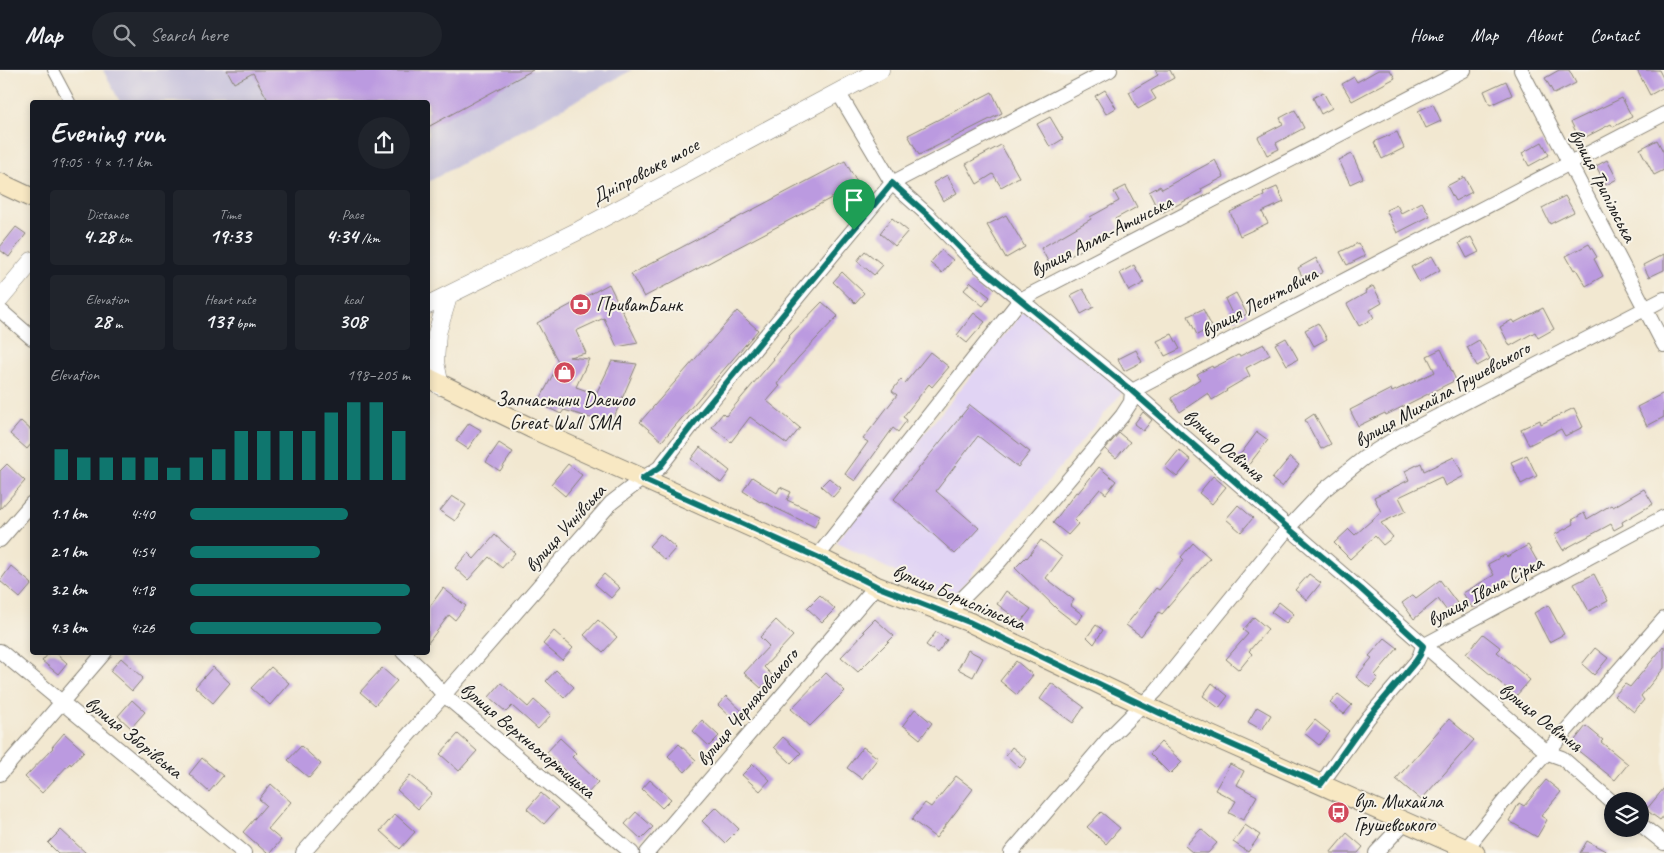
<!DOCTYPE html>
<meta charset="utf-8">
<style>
:root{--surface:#171b24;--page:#20242c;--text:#f1f3f6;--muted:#9ea1a6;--line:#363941;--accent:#0f766e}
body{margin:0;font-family:Caveat,sans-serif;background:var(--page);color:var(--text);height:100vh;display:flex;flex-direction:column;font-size:19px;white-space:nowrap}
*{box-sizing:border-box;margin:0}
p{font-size:16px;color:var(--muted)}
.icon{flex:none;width:28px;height:28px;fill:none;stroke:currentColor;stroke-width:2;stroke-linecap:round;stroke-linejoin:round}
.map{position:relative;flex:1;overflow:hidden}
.side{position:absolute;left:30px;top:30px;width:400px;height:555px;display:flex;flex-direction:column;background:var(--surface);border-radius:5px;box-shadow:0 2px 8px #0003}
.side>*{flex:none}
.fabs{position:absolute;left:1604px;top:722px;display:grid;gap:10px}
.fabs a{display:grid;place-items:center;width:45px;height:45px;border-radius:50%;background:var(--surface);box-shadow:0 2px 8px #0003;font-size:25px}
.pin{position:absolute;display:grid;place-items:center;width:42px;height:42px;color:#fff;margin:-51px -21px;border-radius:50% 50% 50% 0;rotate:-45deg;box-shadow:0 0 5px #0007}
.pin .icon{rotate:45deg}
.round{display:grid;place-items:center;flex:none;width:52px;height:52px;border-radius:26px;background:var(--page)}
.headline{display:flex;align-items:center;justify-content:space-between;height:85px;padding:0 20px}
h1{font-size:28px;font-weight:700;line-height:38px}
.figures{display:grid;grid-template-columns:repeat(3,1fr);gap:8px;height:85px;padding:5px 20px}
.figures div{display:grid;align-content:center;border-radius:5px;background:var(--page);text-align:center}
.figures b{font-size:21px;font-weight:700}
.figures small{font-size:14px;font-weight:400}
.figures p{font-size:14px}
.chart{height:140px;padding:10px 20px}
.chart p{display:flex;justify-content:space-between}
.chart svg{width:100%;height:90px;margin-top:5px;stroke:var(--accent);stroke-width:6}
ul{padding:0 20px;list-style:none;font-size:16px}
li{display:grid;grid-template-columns:80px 60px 1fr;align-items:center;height:38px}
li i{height:12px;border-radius:6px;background:var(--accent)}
header{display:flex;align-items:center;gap:30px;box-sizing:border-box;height:70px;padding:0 25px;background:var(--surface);border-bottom:1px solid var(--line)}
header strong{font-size:24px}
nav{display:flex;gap:28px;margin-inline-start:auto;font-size:18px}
.search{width:350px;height:45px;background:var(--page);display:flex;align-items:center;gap:12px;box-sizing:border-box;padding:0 18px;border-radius:28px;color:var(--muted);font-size:19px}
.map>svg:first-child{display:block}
.built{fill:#e1d4f4}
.industrial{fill:#c5c0db}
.building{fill:#bb9ae0}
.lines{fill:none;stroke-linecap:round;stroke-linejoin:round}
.pedestrian-casing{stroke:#878276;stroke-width:12}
.minor-casing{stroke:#878276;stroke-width:16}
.tertiary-casing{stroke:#878276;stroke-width:19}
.secondary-casing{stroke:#878276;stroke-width:21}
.pedestrian{stroke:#fff;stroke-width:10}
.minor{stroke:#fff;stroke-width:14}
.tertiary{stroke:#fff;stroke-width:18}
.secondary{stroke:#f8e8c3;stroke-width:19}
.route-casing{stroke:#fff;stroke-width:10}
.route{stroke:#0f766e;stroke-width:6}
.labels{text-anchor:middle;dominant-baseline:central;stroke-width:4;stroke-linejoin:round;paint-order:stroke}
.street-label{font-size:20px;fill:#1c1c1c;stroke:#f7f3e8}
.poi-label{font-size:20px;fill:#1c1c1c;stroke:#f7f3e8;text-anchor:start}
</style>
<header>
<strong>Map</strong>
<div class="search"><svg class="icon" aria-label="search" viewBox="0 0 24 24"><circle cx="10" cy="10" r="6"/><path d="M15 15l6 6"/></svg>Search here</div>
<nav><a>Home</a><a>Map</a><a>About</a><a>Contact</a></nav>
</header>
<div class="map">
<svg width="1664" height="783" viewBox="0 0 1664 783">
<rect width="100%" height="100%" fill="#f7f3e8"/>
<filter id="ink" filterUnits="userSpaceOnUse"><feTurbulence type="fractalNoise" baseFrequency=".02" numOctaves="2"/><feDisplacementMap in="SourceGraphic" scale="10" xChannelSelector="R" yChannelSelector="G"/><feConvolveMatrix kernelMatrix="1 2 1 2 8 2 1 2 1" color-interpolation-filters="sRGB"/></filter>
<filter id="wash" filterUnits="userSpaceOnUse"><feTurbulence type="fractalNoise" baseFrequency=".0096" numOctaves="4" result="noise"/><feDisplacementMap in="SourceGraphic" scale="20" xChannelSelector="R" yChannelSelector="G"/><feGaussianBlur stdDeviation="1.12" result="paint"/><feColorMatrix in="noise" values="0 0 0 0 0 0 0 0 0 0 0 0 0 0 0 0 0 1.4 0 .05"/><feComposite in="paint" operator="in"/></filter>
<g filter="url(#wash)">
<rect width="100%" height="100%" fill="#f2e8d1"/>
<path class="built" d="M1024,241L1124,320L950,530L836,472Z"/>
<path class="industrial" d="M103,0H632L428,112V32H120Z"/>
<g id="blocks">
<path class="building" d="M227,0H533L428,57V32H269L253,3L234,13Z
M1155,0H1170L1174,8L1151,21L1156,29L1138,39L1129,22L1158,5Z
M1378,0H1390L1395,8L1352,31L1342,14L1354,7L1357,12Z
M1559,0H1569L1576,13L1554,24L1545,8Z
M1637,0H1659L1664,10V17L1650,25Z
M1506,11L1512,25L1490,35L1484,21Z
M1105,20L1116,38L1106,44L1095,26Z
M992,22L1002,43L919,85L908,65Z
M1323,22L1332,38L1321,44L1313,28Z
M1622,28L1632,47L1613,57L1611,54L1580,70L1571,52Z
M1433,34L1441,51L1426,58L1418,41Z
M1295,40L1304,58L1276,73L1279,79L1267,85L1258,67L1283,54L1280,48Z
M1050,47L1063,69L1050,77L1037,54Z
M1397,62L1404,78L1382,89L1374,72Z
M1657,70L1664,83V100L1654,105L1640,79Z
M1542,72L1549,85L1529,96L1522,83Z
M1001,75L1019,107L1001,117L993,104L977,114L966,94Z
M1352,84L1363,108L1350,114L1339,90Z
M1215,90L1224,107L1201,119L1202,122L1160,144L1149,122L1160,116L1162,119Z
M1607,90L1617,109L1606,115L1596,96Z
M845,91L858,114L644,227L631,204Z
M947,105L957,123L943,131L933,113Z
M1464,107L1472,122L1455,131L1447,116Z
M1126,116L1137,137L1115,149L1120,158L1051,197L1041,178L1091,149L1090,147L1119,131L1114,122Z
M1277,117L1284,132L1262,142L1268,153L1240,166L1230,142L1264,126L1263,123Z
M1565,126L1574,142L1550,154L1542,138Z
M1422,132L1430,146L1397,163L1386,140L1397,135L1401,143Z
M1006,145L1025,177L1006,188L987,155Z
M892,148L908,161L895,176L880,163Z
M16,157L26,164L9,187L0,180V177Z
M1471,167L1479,182L1467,188L1459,173Z
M1358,173L1365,186L1347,195L1340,182Z
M1589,174L1597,187L1594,189L1603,206L1586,216L1576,199L1574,200L1566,186Z
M941,180L953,190L942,203L930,193Z
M865,181L883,195L874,205L857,191Z
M1664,184V200L1649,207L1643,195Z
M1432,186L1440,200L1419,212L1411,197Z
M1316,188L1323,202L1305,212L1298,198Z
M1134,195L1144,213L1129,221L1120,203Z
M842,202L864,223L855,233L833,212Z
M971,212L990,227L983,236L964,220Z
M609,214L638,273L617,277L604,248L576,261L586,283L569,287L589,289L576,317L596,324L612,291L637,294L611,354L564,340L561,344L538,333L559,293L537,253Z
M1373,216L1382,233L1370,240L1374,248L1359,256L1347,234L1366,223L1365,221Z
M1083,219L1094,237L1081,244L1071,225Z
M1236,223L1247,244L1235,250L1225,229Z
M822,232L838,246L798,288L777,314L780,316L767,331L800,358L787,374L750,347L731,372L712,357L723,343L726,346L774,289L773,288L790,267L789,266Z
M1543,238L1554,259L1538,268L1535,262L1510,276L1500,257L1512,250L1514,253Z
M1203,239L1212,257L1197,265L1188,246Z
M737,241L758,260L662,371L640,352Z
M974,243L985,252L967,273L957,265Z
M1318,253L1327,269L1314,276L1305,260Z
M1172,264L1180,279L1165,286L1157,271Z
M1286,268L1298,289L1287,295L1275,274Z
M1479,270L1490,289L1477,296L1467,277Z
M1264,274L1270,285L1246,298L1250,306L1226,320L1227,321L1212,330L1208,323L1180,342L1171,328L1200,309L1197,304L1212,296L1213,298L1238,285L1240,286Z
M1441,279L1456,310L1386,345L1385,343L1358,356L1350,340L1391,319L1392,322L1435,302L1427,286Z
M1136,280L1142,292L1124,301L1118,289Z
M930,282L949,297L932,317L929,314L903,347L907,350L898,362L893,358L855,411L845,404L868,372L863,369L897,325L892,321L901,309L905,313Z
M1664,323V347L1647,356L1637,337Z
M970,335L1030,382L1018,397L978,366L936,421L979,458L955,484L894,429Z
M1574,338L1583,357L1565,366L1561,359L1529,375L1521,359L1540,350L1541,354Z
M1143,342L1152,350L1143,361L1134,354Z
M1314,344L1331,374L1321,379L1305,350Z
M21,351L32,361V373L27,379L10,364Z
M469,353L481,360L468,379L456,371Z
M1257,362L1268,370L1247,397L1237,389Z
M1119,363L1130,372L1116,388L1105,379Z
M499,373L513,382L500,401L486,392Z
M700,377L730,401L721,413L691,389Z
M1179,380L1191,390L1177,407L1165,397Z
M1527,385L1537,406L1521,414L1511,392Z
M1290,387L1299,395L1282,417L1272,409Z
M1454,387L1464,406L1445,416L1441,407L1399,427L1406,441L1381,453L1393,467L1383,475L1375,466L1350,489L1334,473L1349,459L1355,465L1381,442L1374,427L1409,410L1405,401L1421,393L1424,401Z
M7,394L25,411L0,439V401Z
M568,394L582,405L565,426L551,414Z
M1099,397L1116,411L1106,424L1100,419L1074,450L1078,454L1068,465L1053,453L1076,422L1078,423Z
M1213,406L1226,417L1212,434L1199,423Z
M752,407L777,423L780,417L791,422L787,430L820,445L815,457L761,431L760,432L743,421Z
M829,408L841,418L833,427L821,416Z
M1644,419L1653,434L1622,452L1623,455L1614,460L1611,454L1563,480L1554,465L1574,454L1572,450L1584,443L1587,449L1611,435L1613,437Z
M452,426L466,435L455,451L440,441Z
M1238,435L1253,448L1241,462L1226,449Z
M660,464L676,478L665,490L649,476Z
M495,465L515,483L502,498L489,487L468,510L455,498L468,483L474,489Z
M1041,470L1062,487L1046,508L1074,530L1070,535L1083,545L1076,554L1058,540L1015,498L1026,487L1027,488Z
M1193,473L1210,488L1162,544L1159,542L1141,566L1126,555L1156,518L1159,520L1184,490L1181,487Z
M1528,475L1540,496L1489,521L1492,527L1472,538L1463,523L1494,505L1488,494L1505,485L1507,487Z
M11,496L32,514L20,528L0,511Z
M604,504L620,518L611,528L595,514Z
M1309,504L1321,513L1307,530L1295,520Z
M1594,504L1608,531L1589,541L1574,514Z
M1440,510L1457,533L1447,541L1438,529L1414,549L1402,533L1413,525L1416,528Z
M443,518L466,536L455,550L449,545L428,573V539Z
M1006,521L1031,539L1021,552L997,534Z
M820,525L835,539L822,552L807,538Z
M1279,532L1294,544L1286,553L1271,542Z
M1548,535L1564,564L1549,572L1534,543Z
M1254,547L1268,559L1249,581L1252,584L1239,600L1226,589L1248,564L1243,560Z
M875,549L894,566L858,602L841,587L865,562L863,561Z
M598,550L617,567L603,582L584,565Z
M776,550L793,566L764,597L773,606L761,618L744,603L769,576L760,567Z
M1096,555L1103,560L1094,574L1087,567Z
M554,561L573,578L562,590L543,574Z
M936,562L947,570L937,583L926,575Z
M1483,564L1501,578L1497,582L1530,610L1516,626L1466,584Z
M1385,568L1398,578L1375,605L1378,608L1370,618L1356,607L1372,588L1369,586Z
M1664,576V598L1641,626L1644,630L1634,642L1614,626L1625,614L1630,617Z
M1595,578L1608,588L1594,605L1582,594Z
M968,580L983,588L973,607L958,599Z
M50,582H55L67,593L58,604L42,591Z
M121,588L143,608L132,621L110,601Z
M1016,591L1033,605L1017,625L1000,611Z
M213,597L230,613L213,633L195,617Z
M271,597L289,613L270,635L251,618Z
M382,598L397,611L375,635L360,622Z
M556,600L574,617L564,628L546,611Z
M826,603L845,621L810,656L791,639Z
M501,613L528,637L534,630L551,645L538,659L512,636L506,642L489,627Z
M1051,613L1084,637L1073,653L1040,629Z
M1212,613L1228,626L1219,638L1203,626Z
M1338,624L1352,635L1344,644L1330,633Z
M726,626L744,643L736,652L718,635Z
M132,630L145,642L131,658L118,646Z
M1257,637L1271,645L1262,660L1248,652Z
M915,639L932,653L920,669L903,655Z
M1449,649L1474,670L1421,730L1396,709Z
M702,650L719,666L709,676L693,661Z
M1315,650L1330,662L1319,675L1304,663Z
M1586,656L1603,670L1601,672L1628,694L1615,710L1571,675Z
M64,663L84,681L71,695L70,693L42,723L25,707L53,678L52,677Z
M458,664L477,681L459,701L440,684Z
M783,667L801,683L791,693L774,677Z
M560,668L576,683L572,687L598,712L588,723L546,683Z
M1161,672L1182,692L1170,704L1150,684Z
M679,674L696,690L685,702L668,686Z
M301,676L321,694L309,708L288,690Z
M863,677L878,688L862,709L847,698Z
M1012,677L1027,689L1020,698L1006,685Z
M202,688L223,706L209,722L189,704Z
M753,694L770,710L760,721L742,705Z
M1230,694L1244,701L1237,715L1257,726L1243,750L1229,743L1236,731L1215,720Z
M410,705L432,724L418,739L397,720Z
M956,706L973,719L936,768L912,750L925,733L931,737Z
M650,710L671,729L662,738L642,719Z
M1546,710L1561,722L1541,746L1547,750L1537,767L1509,751L1519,733L1524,736Z
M271,714L291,732L268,759L281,770L270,783H267L243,762L266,735L259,729Z
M1664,718V745L1660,750L1646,740Z
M541,723L558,738L544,754L527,739Z
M716,737L739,759L725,773L702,751Z
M636,742L653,757L641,769L625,754Z
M1101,742L1120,758L1106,774L1087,757Z
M395,744L415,762L400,779L380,761Z
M1245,755L1260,765L1248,782L1233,772Z
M1201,759L1217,773L1208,783H1193L1185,776Z
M61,760L86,783H58L48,773Z
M1347,763L1363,777L1358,783H1330Z
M1587,771L1609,783H1580Z"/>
</g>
</g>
<g filter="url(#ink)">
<use href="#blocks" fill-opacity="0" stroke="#878276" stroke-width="1"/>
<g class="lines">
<defs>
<path id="pedestrian" d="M53,0L70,32"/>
<path id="minor" d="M1521,0L1664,275
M838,22L892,113L929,146L972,190L1132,321L1548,683L1562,688L1612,732
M0,240L32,268
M0,470L32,433
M817,487L1020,230L1464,0
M947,544L999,492L1122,346L1131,332L1132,321L1664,44
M0,581L244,783
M403,582L424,602L444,625L632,783
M0,704L105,582
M1321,714L1368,648L1417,591L1420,585L1423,576L1664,447
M1640,754L1664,773
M1466,779L1505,730L1664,549
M303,783L444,625L611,433L642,409L659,398L700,345L892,113L1110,0
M647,783L876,516
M1011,783L1110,667L1156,621L1288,458L1324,420L1364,388L1396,368L1664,229
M1376,783L1405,752"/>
<path id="tertiary" d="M0,229L32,191
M428,235L580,160L880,0
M440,316L435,292L437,263L448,227"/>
<path id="secondary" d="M0,113L32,128
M428,308L533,359L817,487L876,516L969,552L1160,643L1475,783"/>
</defs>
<use href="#pedestrian" class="pedestrian-casing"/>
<use href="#minor" class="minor-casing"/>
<use href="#tertiary" class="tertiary-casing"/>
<use href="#secondary" class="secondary-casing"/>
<use href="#pedestrian" class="pedestrian"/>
<use href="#minor" class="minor"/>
<use href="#tertiary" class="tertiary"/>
<use href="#secondary" class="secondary"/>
</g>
</g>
<g class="lines" filter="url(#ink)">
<defs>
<path id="route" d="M892,113L929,146L972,190L1132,321L1288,458L1361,519L1423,576L1420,585L1416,591L1368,648L1321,714L1160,643L969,552L876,516L817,487L642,409L659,398L700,345Z"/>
</defs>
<use href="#route" class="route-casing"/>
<use href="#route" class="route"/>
</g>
<defs>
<symbol id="bank-disc" viewBox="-11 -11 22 22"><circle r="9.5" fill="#d1495b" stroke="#f7f3e8"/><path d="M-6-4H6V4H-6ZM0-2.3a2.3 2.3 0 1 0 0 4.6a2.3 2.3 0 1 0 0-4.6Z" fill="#fff"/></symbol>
<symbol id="shop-disc" viewBox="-11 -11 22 22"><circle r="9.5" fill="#d1495b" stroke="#f7f3e8"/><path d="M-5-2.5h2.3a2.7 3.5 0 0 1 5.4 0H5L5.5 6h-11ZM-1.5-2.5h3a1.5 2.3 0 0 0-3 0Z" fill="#fff"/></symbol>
<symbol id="bus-disc" viewBox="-11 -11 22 22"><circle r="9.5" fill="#d1495b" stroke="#f7f3e8"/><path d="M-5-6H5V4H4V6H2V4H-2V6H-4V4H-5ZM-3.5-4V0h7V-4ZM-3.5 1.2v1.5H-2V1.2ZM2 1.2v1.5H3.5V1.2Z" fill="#fff"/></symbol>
</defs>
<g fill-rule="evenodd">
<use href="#bank-disc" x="568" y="222" width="25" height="25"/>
<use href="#shop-disc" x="552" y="290" width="25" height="25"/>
<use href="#bus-disc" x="1326" y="730" width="25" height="25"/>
</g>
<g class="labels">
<g class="street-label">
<text transform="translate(645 101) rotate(-28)">Дніпровське шосе</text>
<text transform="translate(1603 115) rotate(63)">вулиця Трипільська</text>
<text transform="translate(1101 166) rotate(-27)">вулиця Алма-Атинська</text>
<text transform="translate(1259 232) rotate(-28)">вулиця Леонтовича</text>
<text transform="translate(1442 324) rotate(-29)">вулиця Михайла Грушевського</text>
<text transform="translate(1224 375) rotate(41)">вулиця Освітня</text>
<text transform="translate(565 458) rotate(-48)">вулиця Учнівська</text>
<text transform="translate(1485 521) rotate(-28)">вулиця Івана Сірка</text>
<text transform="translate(959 527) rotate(23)">вулиця Бориспільська</text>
<text transform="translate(747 637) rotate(-50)">вулиця Черняховського</text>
<text transform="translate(1541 647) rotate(38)">вулиця Освітня</text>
<text transform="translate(134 667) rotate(39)">вулиця Зборівська</text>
<text transform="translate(528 670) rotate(40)">вулиця Верхньохортицька</text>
</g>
<g class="poi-label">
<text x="596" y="234">ПриватБанк</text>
<text x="565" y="329" text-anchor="middle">Запчастини Daewoo<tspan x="565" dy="23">Great Wall SMA</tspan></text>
<text x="1354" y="731">вул. Михайла<tspan x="1354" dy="23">Грушевського</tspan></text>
</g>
</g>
</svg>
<div class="fabs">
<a><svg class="icon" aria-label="layers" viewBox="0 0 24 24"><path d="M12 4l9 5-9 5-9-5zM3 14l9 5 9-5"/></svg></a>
</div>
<div class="pin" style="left:854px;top:160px;background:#1e9e55"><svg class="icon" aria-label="arrive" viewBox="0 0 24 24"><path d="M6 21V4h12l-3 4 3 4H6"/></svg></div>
<section class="side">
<div class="headline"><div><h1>Evening run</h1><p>19:05 · 4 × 1.1 km</p></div><a class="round"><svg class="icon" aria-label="share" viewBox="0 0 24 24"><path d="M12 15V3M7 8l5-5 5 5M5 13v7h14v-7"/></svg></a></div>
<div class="figures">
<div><p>Distance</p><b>4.28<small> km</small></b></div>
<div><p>Time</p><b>19:33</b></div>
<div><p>Pace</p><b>4:34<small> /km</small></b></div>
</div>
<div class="figures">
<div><p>Elevation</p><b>28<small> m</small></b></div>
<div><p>Heart rate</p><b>137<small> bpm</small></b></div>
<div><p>kcal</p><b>308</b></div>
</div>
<div class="chart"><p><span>Elevation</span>198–205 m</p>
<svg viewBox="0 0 160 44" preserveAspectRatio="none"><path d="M5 44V29M15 44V33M25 44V33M35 44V33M45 44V33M55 44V38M65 44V33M75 44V29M85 44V20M95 44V20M105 44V20M115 44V20M125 44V11M135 44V6M145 44V6M155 44V20"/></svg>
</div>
<ul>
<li><b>1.1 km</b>4:40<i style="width:72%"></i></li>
<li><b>2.1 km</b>4:54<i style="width:59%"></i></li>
<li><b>3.2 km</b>4:18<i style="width:100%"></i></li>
<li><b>4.3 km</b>4:26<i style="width:87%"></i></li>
</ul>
</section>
</div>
